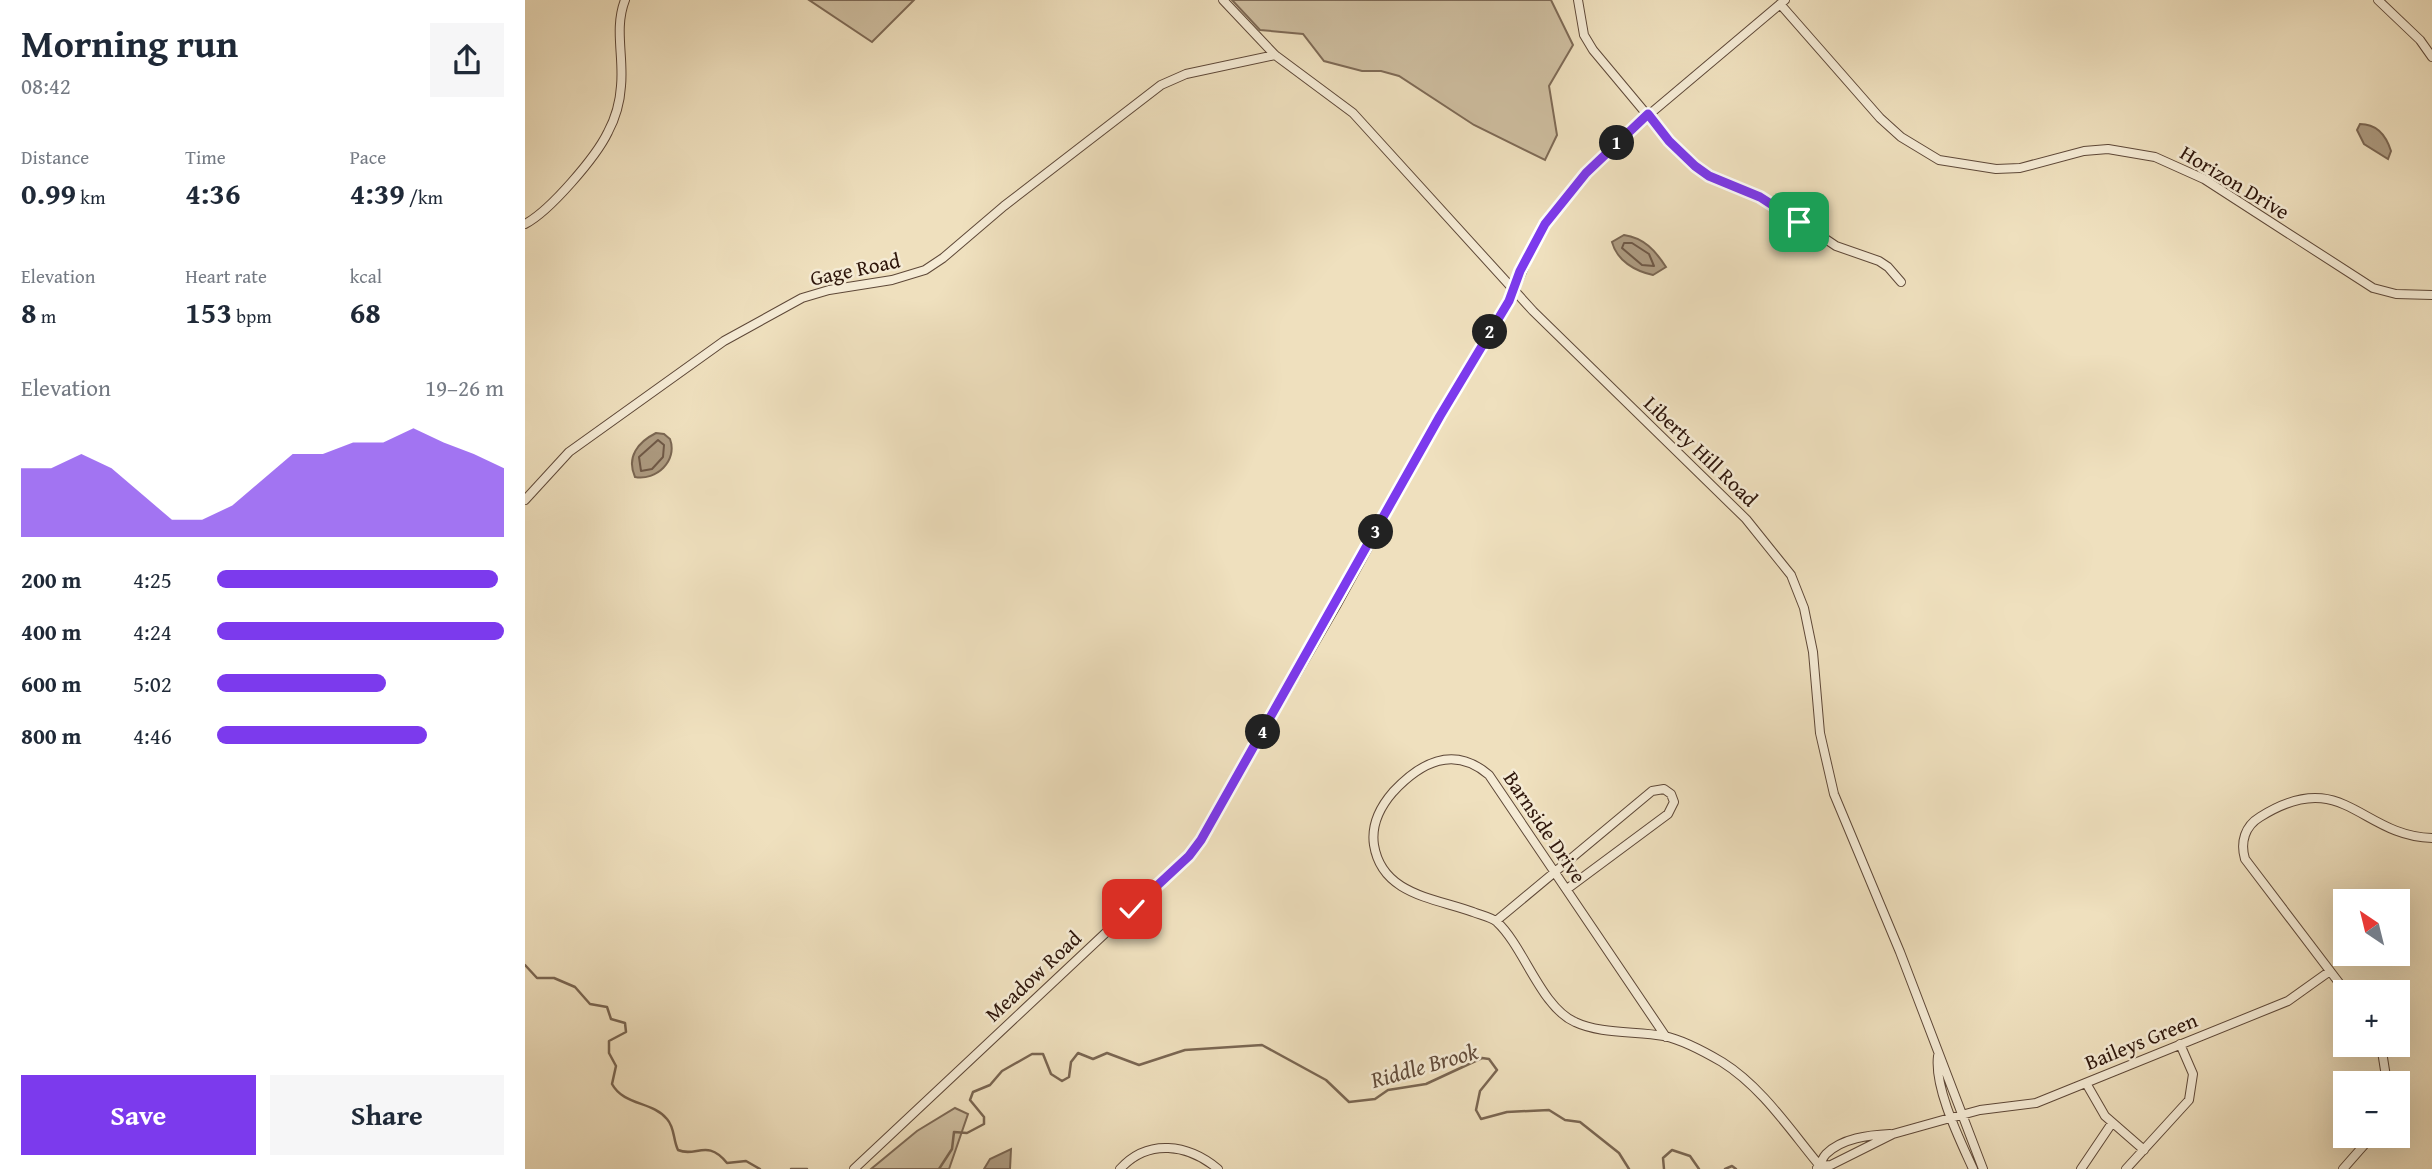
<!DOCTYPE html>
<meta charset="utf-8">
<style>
:root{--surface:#fff;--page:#f6f6f7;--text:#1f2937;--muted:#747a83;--accent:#7c3aed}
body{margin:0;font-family:"Gentium Book Plus",serif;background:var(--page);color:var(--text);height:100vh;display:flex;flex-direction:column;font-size:26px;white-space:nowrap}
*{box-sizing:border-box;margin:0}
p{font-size:23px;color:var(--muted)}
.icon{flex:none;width:38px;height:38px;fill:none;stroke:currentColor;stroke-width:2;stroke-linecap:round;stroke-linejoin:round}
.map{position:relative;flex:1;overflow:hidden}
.drawer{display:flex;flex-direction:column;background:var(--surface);width:525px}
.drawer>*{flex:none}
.needle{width:46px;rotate:325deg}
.tools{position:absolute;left:1808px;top:889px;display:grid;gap:14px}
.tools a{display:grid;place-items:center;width:77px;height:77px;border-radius:0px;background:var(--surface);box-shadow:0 7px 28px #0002;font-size:35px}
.pin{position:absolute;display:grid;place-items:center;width:60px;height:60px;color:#fff;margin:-30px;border-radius:14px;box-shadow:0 4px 10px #0006}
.km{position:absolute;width:35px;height:35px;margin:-18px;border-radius:50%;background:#222;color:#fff;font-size:19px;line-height:35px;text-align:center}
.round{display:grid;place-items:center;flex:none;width:74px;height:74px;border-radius:0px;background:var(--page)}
.overview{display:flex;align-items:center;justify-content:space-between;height:119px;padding:0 21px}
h1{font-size:38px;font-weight:700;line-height:52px}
.metrics{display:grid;grid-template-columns:repeat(3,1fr);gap:10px;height:119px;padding:7px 21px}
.metrics div{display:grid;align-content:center}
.metrics b{font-size:30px;font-weight:700}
.metrics small{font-size:19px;font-weight:400}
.metrics p{font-size:19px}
.chart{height:196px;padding:14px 21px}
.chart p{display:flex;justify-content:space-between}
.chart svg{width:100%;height:126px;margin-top:7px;fill:var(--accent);opacity:.7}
.button{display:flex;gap:14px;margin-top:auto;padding:14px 21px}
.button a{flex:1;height:80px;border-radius:0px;background:var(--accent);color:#fff;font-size:28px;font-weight:700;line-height:80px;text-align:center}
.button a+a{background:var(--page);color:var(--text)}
ul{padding:0 21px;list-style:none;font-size:23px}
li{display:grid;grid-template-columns:112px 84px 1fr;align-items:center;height:52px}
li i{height:18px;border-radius:9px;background:var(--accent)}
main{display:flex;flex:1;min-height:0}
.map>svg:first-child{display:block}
.green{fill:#cebea0;stroke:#7e6a56;stroke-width:2}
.water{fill:#ad9b81;stroke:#7a6652;stroke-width:2}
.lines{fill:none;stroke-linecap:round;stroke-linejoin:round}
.shore{stroke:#6e5846;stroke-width:2}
.stream{stroke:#7a6652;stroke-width:2.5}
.minor-casing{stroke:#5e4838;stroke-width:10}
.minor{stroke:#f5ebd5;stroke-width:8}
.route-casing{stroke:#fff;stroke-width:14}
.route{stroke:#7c3aed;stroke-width:9}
.labels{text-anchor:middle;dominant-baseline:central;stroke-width:5;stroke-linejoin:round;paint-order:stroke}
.street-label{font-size:21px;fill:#2e160b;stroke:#f5ebd5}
.water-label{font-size:23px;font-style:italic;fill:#614b3a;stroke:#f5ebd5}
</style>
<main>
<section class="drawer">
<div class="overview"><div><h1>Morning run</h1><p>08:42</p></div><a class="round"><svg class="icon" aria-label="share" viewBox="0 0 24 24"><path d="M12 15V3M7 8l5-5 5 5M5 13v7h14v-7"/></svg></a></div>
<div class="metrics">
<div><p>Distance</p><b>0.99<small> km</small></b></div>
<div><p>Time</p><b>4:36</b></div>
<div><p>Pace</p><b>4:39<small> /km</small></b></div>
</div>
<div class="metrics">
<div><p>Elevation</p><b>8<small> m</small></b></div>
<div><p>Heart rate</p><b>153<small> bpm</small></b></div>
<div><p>kcal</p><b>68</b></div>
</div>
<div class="chart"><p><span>Elevation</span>19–26 m</p>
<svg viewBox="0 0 160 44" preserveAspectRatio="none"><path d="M0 44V20L10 20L20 15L30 20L40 29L50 38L60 38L70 33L80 24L90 15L100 15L110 11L120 11L130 6L140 11L150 15L160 20V44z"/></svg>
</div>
<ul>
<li><b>200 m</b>4:25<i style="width:98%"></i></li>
<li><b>400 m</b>4:24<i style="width:100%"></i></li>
<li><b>600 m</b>5:02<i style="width:59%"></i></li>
<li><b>800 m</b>4:46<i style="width:73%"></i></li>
</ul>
<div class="button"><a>Save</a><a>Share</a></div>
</section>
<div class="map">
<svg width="1907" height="1169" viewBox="0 0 1907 1169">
<rect width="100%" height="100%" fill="#efe0be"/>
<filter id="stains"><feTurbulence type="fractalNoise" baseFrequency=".00286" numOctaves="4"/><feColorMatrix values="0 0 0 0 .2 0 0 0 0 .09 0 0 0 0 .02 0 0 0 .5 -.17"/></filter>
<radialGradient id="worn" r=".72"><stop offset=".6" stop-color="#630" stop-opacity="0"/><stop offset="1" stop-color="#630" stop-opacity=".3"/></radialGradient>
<path class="green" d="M284,0H389L347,42Z
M707,0H1026L1048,45L1024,86L1032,135L1020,160L949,125L874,76L856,71H837L799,61L778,34L735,30Z
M430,1108L443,1114L424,1169H346L392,1131Z"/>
<path class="water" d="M1835,124C1852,124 1861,135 1866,151L1863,159L1839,144L1832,130Z
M1099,235C1119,238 1130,250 1141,267L1128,275C1110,271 1092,261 1087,242Z
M131,433L139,434L145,439C153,461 131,481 110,477C101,457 113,442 131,433Z
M486,1149L485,1169H459L465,1159Z"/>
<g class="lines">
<path class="shore" d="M1107,243L1124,254L1129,266L1117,265L1097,248L1099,243Z
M133,440L139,445L138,457L127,469L116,471L114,457Z"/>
<path class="stream" d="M0,965L12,978H29L50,987L65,1004L82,1007L86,1019L100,1023L101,1032L84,1041V1053L91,1066L87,1084C99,1106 127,1101 142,1119C150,1128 148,1140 153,1150C171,1158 182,1138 202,1163L221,1161L235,1169
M266,1169H282
M414,1169L427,1149L429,1132L442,1133L459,1124V1117L445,1100L448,1092L465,1085L477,1071L507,1054H518L526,1074L537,1081L544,1077L546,1062L553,1053L568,1059L582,1053L614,1065L660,1050L737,1045L801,1080L824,1102L850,1099L863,1090L901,1084L957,1058L964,1059L972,1070L955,1091L951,1110L956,1119L982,1112L1024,1110L1040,1120L1055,1122L1094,1153L1104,1169
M1139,1169L1138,1158L1147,1150L1165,1156L1174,1169
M1200,1169L1207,1166L1211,1169"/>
<defs>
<path id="minor" d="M698,0L750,55L828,113L1008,311L1221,519L1266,575L1279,608L1288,652L1295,733L1309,794L1375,952L1458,1169
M1053,0L1059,35L1068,50L1144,141L1169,166L1184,176L1250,205L1311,246L1354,261L1363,267L1376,282
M1853,0L1895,40L1907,57
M1255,4L1355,118L1376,137L1414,160L1471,169L1495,168L1559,151L1583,149L1630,157L1679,179L1848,288L1871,294L1907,295
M0,224C25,211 71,157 83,132C91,117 95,102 96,86C99,57 89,28 100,0
M0,500L44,452L199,341L277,298L304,290L367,280L400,270L418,258L479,206L636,85L661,74L750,55
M971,921L1127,791L1139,789L1146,794L1149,802L1143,814L1042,889
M1821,992L1720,859C1715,842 1720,826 1735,817C1818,765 1835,836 1907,838
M1141,1037L964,775C929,745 896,762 868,792C855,807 846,825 849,845C857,895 910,898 948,912C955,915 966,917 972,922C999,947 1016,1007 1050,1022C1075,1034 1111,1031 1139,1036C1158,1040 1180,1052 1197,1062C1237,1087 1265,1130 1295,1166
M1856,1045L1862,1083
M1413,1056C1409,1088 1435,1140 1448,1169
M1561,1083L1580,1116L1619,1150
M1295,1166L1306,1165L1368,1134L1418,1120L1455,1110L1511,1103L1763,1001L1805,971
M1292,1168C1296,1164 1297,1158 1301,1154C1317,1138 1344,1135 1365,1134
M329,1169L670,849L811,606L915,416L984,301L1012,238L1026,214L1061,173L1107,129L1260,0
M595,1169C623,1138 663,1144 693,1169
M1556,1169L1587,1123
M1601,1169L1664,1100L1668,1074L1655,1044
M1818,1169L1847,1136"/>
</defs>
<use href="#minor" class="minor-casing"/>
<use href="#minor" class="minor"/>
</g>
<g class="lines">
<defs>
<path id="route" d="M607,909L664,856L676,840L915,416L984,301L995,271L1020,224L1061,173L1123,114L1144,141L1170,166L1184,176L1235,197L1274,222"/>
</defs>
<use href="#route" class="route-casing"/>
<use href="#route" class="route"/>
</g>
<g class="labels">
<g class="street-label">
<text transform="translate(1710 182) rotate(31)">Horizon Drive</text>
<text transform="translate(330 269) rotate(-12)">Gage Road</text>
<text transform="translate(1176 451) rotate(44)">Liberty Hill Road</text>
<text transform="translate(1020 827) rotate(56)">Barnside Drive</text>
<text transform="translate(508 976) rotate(-43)">Meadow Road</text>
<text transform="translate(1616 1041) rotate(-22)">Baileys Green</text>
</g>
<g class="water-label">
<text transform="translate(899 1065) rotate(-16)">Riddle Brook</text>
</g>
</g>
<rect width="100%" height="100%" filter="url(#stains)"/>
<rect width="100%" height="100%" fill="url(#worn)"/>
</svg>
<div class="tools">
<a><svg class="needle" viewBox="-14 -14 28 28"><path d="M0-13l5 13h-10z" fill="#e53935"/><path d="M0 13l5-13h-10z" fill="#747a83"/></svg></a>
<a>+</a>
<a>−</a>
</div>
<div class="pin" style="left:1274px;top:222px;background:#1e9e55"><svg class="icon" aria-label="arrive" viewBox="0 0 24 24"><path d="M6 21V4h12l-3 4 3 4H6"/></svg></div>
<div class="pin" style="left:607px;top:909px;background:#d93025"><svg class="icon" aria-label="check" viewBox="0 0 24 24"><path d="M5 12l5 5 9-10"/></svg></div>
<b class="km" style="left:1092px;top:143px">1</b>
<b class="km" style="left:965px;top:332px">2</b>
<b class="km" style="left:851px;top:532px">3</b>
<b class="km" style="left:738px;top:732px">4</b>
</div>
</main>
